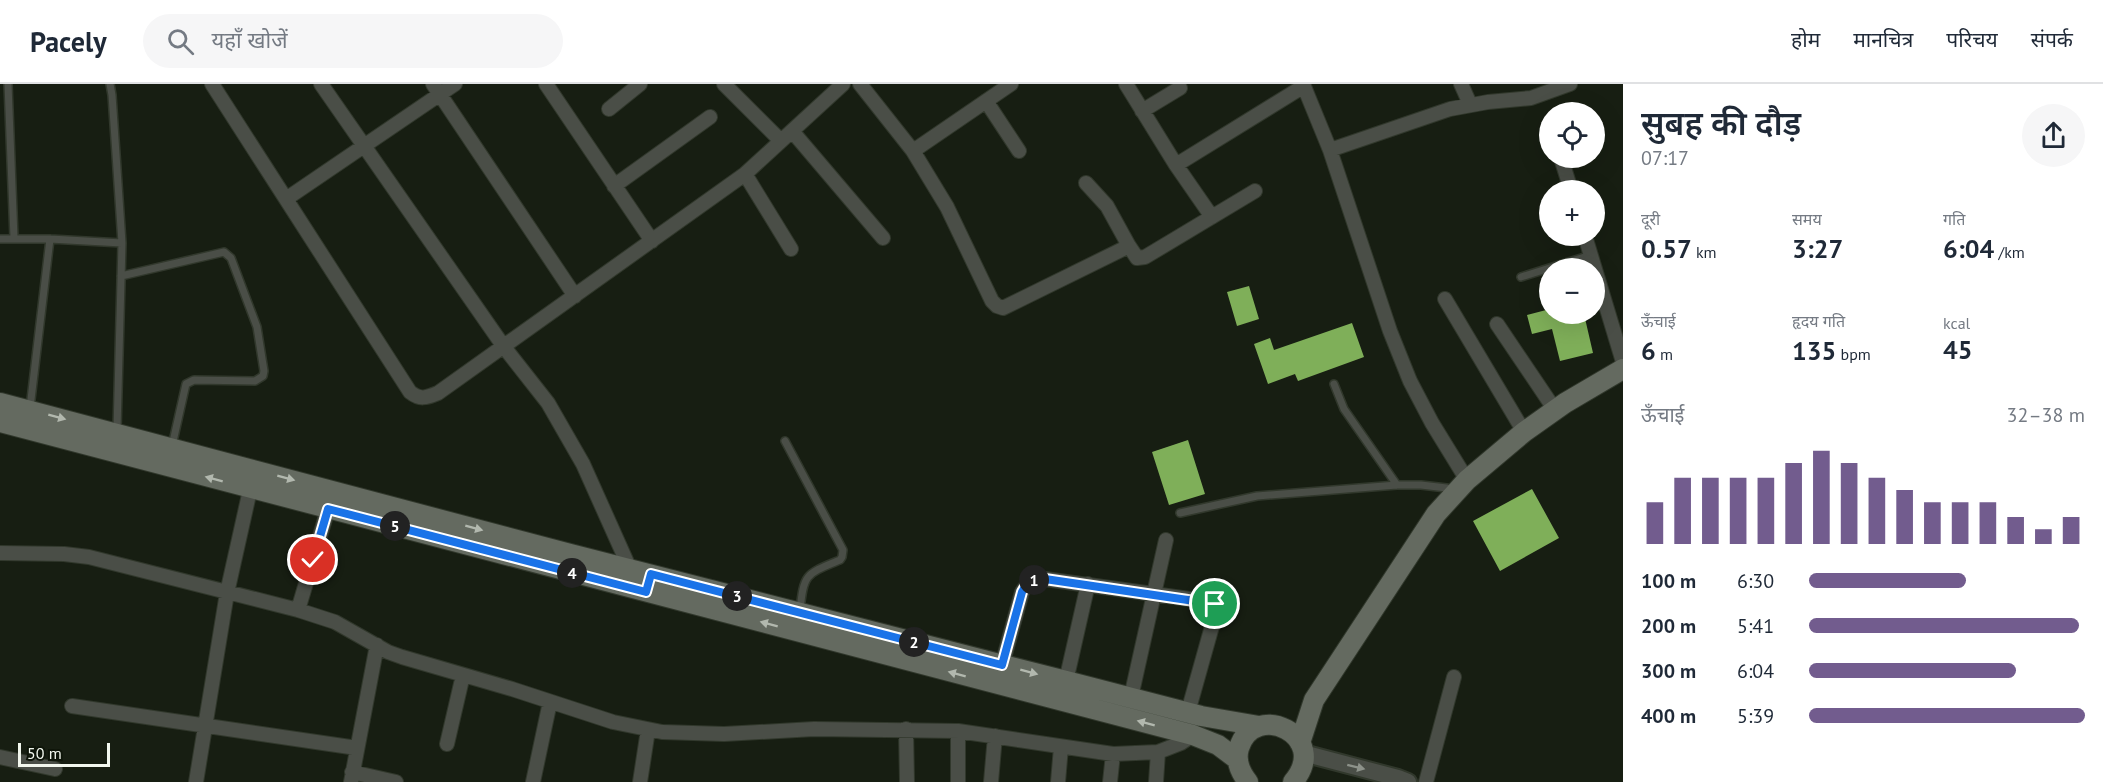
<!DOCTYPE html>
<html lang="hi">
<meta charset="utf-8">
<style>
:root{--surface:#fff;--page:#f6f6f7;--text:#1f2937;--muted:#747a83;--line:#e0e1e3;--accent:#725c8e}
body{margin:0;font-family:"PT Sans","Noto Sans Devanagari",sans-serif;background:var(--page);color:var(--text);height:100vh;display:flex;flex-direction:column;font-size:22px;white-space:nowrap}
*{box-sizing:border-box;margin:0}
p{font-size:20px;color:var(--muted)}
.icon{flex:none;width:33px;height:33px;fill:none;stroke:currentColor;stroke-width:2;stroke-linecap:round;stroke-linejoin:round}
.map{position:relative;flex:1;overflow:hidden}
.drawer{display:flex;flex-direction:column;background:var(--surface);width:480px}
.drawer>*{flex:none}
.fabs{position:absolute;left:1539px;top:18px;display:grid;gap:12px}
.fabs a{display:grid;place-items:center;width:66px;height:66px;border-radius:50%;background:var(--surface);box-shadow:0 6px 24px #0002;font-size:30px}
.scale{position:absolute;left:18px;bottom:15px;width:92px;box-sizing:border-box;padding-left:6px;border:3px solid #f2f7ee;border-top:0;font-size:16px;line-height:21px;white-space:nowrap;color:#f2f7ee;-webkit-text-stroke:4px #0e1509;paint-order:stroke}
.pin{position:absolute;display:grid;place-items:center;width:51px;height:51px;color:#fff;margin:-26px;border:3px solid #fff;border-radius:50%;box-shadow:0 2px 6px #0007}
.km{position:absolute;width:30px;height:30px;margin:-15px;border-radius:50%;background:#222;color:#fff;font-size:16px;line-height:30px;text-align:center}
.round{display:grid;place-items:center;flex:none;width:63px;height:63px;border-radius:32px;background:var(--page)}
.overview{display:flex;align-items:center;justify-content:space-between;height:102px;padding:0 18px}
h1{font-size:33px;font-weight:600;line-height:45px}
.stats{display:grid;grid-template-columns:repeat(3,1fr);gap:9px;height:102px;padding:6px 18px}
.stats div{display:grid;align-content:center}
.stats b{font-size:26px;font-weight:600}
.stats small{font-size:16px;font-weight:400}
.stats p{font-size:16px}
.chart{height:168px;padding:12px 18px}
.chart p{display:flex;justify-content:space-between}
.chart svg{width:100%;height:108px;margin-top:6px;stroke:var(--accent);stroke-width:6}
ul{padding:0 18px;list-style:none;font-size:20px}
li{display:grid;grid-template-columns:96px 72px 1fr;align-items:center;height:45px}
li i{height:15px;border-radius:8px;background:var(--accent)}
header{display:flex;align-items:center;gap:36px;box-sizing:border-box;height:84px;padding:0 30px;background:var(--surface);border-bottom:2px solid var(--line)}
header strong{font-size:28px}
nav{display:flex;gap:33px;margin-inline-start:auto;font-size:21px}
.search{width:420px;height:54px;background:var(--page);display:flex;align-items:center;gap:15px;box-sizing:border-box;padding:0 21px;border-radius:33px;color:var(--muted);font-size:22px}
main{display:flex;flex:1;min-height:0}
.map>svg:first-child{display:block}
.building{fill:#7faf59}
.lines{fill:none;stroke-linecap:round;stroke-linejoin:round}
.service-casing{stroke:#31382c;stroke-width:10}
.minor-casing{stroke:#31382c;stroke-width:16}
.tertiary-casing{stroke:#31382c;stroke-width:20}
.secondary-casing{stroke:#31382c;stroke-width:22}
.service{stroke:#4a4e47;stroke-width:7}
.minor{stroke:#4a4e47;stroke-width:14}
.tertiary{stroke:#4a4e47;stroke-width:16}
.secondary{stroke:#646a60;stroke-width:20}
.oneway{fill:#b2b8ae}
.oneway2{fill:#8d928a}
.route-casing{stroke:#fff;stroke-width:12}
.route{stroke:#1a73e8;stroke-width:8}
</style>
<header>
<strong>Pacely</strong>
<div class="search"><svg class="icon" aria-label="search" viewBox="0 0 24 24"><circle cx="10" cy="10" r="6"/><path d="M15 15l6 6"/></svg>यहाँ खोजें</div>
<nav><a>होम</a><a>मानचित्र</a><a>परिचय</a><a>संपर्क</a></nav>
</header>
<main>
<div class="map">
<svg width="1623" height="698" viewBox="0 0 1623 698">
<rect width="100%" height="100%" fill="#171e12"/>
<path class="building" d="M1249,202L1259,235L1237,242L1227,208Z
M1550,225V230H1584L1593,269L1560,277L1552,245L1532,250L1527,231Z
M1352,239L1364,273L1298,297L1295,290L1268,300L1254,260L1270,254L1274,266Z
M1188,356L1205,410L1169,421L1152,368Z
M1532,405L1559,454L1500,487L1473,437Z"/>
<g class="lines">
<defs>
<path id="service" d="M8,0L14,154
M110,0L112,11L122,159
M0,155H50L122,159L117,346
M121,192L224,168L231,174L257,243L264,287L263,292L255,297L194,296L186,300L172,362
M1521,193L1591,171
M1334,300L1344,325L1397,401
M30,324L50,155
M785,357L843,466L842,473L840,476C806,490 804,489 800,526
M1180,429L1257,412L1397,401H1421L1455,405"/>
<path id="minor" d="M212,0L410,308C420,316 426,314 438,309L745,90L843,0
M321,0L504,263L548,319L583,380L630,485
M433,0L575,212
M546,0L652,157
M724,0L781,57
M860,0L913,67L1011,0
M1126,0L1176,81L1212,133
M1303,0L1330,66L1390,247L1410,297L1432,339L1467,396
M1461,0L1470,20
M986,17L1019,67
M609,25L640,0
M1142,27L1180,4
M792,47L883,154
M1330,66L1450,25L1488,18L1531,14L1570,0
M913,67L947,123L992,217L997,222L1003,224L1129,162L1137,174L1145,173L1255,107
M1561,74L1571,106
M1176,81L1304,2
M745,90L791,165
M1086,99L1107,122L1129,162
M614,102L710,33
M286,115L455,0
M1585,152L1623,278
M1445,215L1524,348
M1497,240L1555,326
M0,469L64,470L89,473L298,526L335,538L388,568L402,573L512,605L613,638L662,648L724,650L814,645L958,647L1113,670L1158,668L1181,659L1193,651
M298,526L328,425
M1002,581L1022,508C1028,498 1034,496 1045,495L1211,518L1214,520L1216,528L1188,628
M1066,597L1088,500
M1131,613L1166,456
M72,622L357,664
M906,645L907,698
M958,647V698
M447,660L463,591
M0,673L55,685
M352,688L396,698
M196,698L227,509L252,397
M351,698L377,561
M533,698L550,618
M640,698L648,646
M991,698L995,652
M1058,698L1061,663
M1110,698L1113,670
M1156,698L1158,668
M1426,698L1454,593"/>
<path id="tertiary" d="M1303,669L1398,694L1408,698"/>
<path id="secondary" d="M0,319L570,470L1066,597L1201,632L1259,642
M0,338L1193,651L1218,661L1238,676
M1300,659L1314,616L1436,430L1467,396L1524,348L1565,319L1623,285
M1248,698C1240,688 1235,677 1239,664C1254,615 1332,652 1293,698"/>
</defs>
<use href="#service" class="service-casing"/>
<use href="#minor" class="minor-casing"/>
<use href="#tertiary" class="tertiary-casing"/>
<use href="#secondary" class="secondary-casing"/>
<use href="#service" class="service"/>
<use href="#minor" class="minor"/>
<use href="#tertiary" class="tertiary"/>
<use href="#secondary" class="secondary"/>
</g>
<defs><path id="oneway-solid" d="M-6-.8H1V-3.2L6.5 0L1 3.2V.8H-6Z" transform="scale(1.5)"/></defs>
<g class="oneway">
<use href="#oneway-solid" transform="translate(57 333) rotate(15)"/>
<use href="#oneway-solid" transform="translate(286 394) rotate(15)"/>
<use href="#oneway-solid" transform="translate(214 395) rotate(-165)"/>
<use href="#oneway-solid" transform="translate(474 444) rotate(15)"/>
<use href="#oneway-solid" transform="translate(769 540) rotate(-165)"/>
<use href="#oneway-solid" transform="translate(1029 588) rotate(15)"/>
<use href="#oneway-solid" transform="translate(957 590) rotate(-165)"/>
<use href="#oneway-solid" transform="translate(1146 639) rotate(-165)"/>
</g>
<use class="oneway2" href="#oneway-solid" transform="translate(1356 683) rotate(14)"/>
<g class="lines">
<defs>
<path id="route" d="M313,476L328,425L646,508L651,490L1002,581L1022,508L1026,501L1033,496L1045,495L1215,520"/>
</defs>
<use href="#route" class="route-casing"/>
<use href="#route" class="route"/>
</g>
</svg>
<div class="fabs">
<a><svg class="icon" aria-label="locate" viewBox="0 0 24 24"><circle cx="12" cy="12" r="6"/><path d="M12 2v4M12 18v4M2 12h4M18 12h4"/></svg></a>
<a>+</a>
<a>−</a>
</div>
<div class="scale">50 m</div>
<div class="pin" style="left:1215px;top:520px;background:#1e9e55"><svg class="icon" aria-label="arrive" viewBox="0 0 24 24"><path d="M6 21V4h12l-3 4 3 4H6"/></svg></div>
<div class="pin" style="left:313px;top:476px;background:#d93025"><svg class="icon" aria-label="check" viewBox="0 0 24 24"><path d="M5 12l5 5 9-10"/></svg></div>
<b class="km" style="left:1034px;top:496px">1</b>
<b class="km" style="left:914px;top:558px">2</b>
<b class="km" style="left:737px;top:512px">3</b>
<b class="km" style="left:572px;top:489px">4</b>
<b class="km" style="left:395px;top:442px">5</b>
</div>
<section class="drawer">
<div class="overview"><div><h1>सुबह की दौड़</h1><p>07:17</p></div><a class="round"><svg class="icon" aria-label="share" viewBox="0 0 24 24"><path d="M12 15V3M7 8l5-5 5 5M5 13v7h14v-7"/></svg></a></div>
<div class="stats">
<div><p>दूरी</p><b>0.57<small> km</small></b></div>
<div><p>समय</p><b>3:27</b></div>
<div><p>गति</p><b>6:04<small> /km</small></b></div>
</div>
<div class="stats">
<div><p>ऊँचाई</p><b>6<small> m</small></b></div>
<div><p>हृदय गति</p><b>135<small> bpm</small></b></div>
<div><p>kcal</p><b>45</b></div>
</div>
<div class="chart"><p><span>ऊँचाई</span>32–38 m</p>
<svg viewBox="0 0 160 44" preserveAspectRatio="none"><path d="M5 44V27M15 44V17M25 44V17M35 44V17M45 44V17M55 44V11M65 44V6M75 44V11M85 44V17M95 44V22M105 44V27M115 44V27M125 44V27M135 44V33M145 44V38M155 44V33"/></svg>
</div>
<ul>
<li><b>100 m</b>6:30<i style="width:57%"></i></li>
<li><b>200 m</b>5:41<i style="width:98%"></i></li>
<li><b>300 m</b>6:04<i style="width:75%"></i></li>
<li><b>400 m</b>5:39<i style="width:100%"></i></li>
</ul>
</section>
</main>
